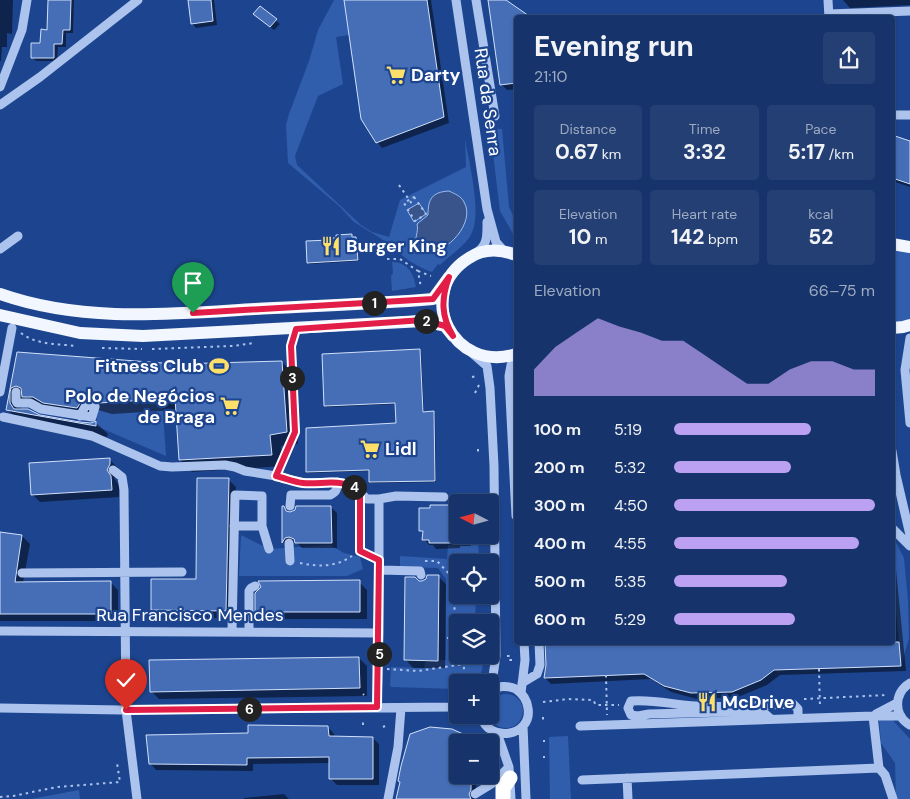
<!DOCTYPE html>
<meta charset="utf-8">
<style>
:root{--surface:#16346b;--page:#233f73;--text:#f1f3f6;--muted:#9eaac1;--line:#354f7e;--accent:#bca0f2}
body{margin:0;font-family:"DM Sans",sans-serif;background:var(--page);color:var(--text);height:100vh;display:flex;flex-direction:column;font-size:19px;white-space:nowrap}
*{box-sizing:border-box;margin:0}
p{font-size:16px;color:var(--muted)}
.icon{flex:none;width:28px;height:28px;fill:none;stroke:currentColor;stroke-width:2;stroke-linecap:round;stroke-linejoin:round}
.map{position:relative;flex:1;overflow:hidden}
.details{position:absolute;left:514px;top:15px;width:381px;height:630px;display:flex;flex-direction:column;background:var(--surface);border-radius:5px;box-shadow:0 1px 4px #0004,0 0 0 1px var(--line)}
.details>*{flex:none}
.needle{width:32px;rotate:276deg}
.controls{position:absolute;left:449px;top:494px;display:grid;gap:10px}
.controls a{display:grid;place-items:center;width:50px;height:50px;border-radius:5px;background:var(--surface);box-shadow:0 1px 4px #0004,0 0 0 1px var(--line);font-size:25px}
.pin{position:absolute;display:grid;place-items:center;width:42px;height:42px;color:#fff;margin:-51px -21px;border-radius:50% 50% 50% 0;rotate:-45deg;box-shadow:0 0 5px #0007}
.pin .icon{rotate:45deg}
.km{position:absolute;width:25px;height:25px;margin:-12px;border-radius:50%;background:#222;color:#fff;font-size:14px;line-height:25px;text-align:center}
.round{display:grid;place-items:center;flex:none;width:52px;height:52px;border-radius:5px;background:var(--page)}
.head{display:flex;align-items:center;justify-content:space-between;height:85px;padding:0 20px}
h1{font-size:28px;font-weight:700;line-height:38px}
.figures{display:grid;grid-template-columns:repeat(3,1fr);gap:8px;height:85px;padding:5px 20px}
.figures div{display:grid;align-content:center;border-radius:5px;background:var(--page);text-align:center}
.figures b{font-size:21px;font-weight:700}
.figures small{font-size:14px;font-weight:400}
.figures p{font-size:14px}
.chart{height:140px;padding:10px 20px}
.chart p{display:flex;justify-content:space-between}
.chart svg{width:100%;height:90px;margin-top:5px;fill:var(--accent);opacity:.7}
ul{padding:0 20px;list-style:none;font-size:16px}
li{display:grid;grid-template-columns:80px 60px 1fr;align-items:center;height:38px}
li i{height:12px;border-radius:6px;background:var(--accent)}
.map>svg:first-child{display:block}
.green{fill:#305dac}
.water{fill:#38548b;stroke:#9ebdef}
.shadow{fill:#0007}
.building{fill:#456eb6;stroke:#d1e0fa}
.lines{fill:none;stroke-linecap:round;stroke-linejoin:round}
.path{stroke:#abc3ed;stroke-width:2;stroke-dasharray:2.5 4;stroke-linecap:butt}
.minor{stroke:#abc3ed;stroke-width:9}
.major{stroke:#f2f6ff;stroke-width:12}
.highway{stroke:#fff;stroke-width:15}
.route-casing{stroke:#fff;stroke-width:10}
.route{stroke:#e11d48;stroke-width:6}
.labels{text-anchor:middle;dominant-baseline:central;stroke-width:4.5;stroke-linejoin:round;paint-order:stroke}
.poi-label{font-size:18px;font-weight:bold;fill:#fff;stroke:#1d458f;text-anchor:start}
.street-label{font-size:18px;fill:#fff;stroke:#1d458f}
</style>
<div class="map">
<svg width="910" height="799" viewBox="0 0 910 799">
<rect width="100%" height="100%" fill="#1d458f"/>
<path class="green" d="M334,0H344L349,35L336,37L343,84L318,96L295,156L297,165L361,225L372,232L389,237L400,200L466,167L465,139C469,163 484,218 469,238C462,248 449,256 440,265L438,264L432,272C419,268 401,257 393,246L354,222L339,206L288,163L286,125L289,114L309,61L318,30Z
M490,129H502L509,207L516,222V239L500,211Z
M893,248L910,251V320L893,323Z
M392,262C407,262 414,273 416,287L392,291L391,276L393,273Z
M162,399L166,456L96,426L99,403Z
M241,535L269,549L330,545L344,553L360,557L363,569L347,576H239Z
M468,535H478L479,562H458V595H476L475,622H458V655H483C483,666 483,674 475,682H458L457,689L392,687L390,686L391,667L424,668L425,662L446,660V579L438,568L400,567V556L447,559L448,545H468Z
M892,535L904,558L908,601L909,638L901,666L893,577Z
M489 711a17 17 0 1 1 34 0a17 17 0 1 1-34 0Z
M878,710L888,715L910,739V799H896L895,763L881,743Z
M568,736L571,799H550L549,737Z
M79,790L80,799H31Z"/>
<path class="water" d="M449,191C455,194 461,196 464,202C476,222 447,254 427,252C423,251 419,249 416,247C414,238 419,232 417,224L428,215C428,199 432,192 449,191Z
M419,203L426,214L414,222L407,210Z"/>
<path class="shadow" d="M0,0H13L12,34L7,33V47H2L1,61H0Z
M49,0H74L73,33H66V47H58L57,61H36L32,57L48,31Z
M189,0H214L217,25L196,28L192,23Z
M347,0H431L449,123L382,148L377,142Z
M490,0H504L516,18V89L507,90L502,85Z
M843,0H910V5L850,8Z
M260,7L280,24L274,30L258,17Z
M892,136L910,142V187L892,181Z
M352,235L353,238L357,240L359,261L310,264L308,263L331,241Z
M420,350L421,352L424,413H433L435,414L436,482L372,483L370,482V471L308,473L307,472L398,424L397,404L327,407L326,406Z
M18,354L176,365L282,362L293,374L298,444L281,446L283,466L192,472L180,460L177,410L112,414L98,410L92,413L35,408L26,398L22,400L21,410H28L39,416L80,423L92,424L96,423L108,434L107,437L19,421L7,409Z
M110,460L118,468V473L114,478L119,485V497L40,502L32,494Z
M228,479L236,487L234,618H160L152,610L198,581Z
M454,506L458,510V535H471V546H460V548L436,549L433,545H429L424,539V534L420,530Z
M283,507L290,514L331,507L337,513V548H302L296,542L291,544L288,547L283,542Z
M0,533L22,536L30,544L23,583L110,582L118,590V621H0Z
M892,566L896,570L906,671L780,675L767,685L738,697L697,699L671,692L651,679L551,684L545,678L548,665L892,642Z
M438,576L446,584L445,668H413L406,660L418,582H422Z
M359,582L367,590V619H264L256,612Z
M359,658L367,666V696L159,699L151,691Z
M328,727L334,734L335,738H373L379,744V785H337L330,778V763L253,764V771L156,770L150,763L249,734Z
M411,735L468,738L473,742H458V775H478L474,799H397Z
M284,794L289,799H244V798Z"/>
<path class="building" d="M48,0H71L70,30H63L62,44H54V58H31V43H40L41,29L47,30Z
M188,0H211L213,21L191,24Z
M344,0H427L444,117L376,143L361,119Z
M488,0H506L532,18H516V83L500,85Z
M260,6L277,19L270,27L253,14Z
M892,135L910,141V184L892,178Z
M352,234V237H356L358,260L307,263L306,241L330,240L329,238H336V235Z
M420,349L423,412L434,411L435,481L369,482V470L306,472V428L396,423L395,403L324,406L322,354Z
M17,352L176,364L282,361L287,432L270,435L272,455L179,460L175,398L99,403L86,399L81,402L77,408L43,403L33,397H22L21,388L16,386L11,388L10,392V403L14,409H28L40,415L80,422L91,423L96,421V426L6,410Z
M110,458V464L107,470L111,476L112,490L31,495L29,463Z
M197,478H229L226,611L151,610V579H196Z
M430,505H455V510H458V540H455V543H429V540H422L423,531H419V508H430Z
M282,506H284L286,511L290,512L295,510L296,506H331L332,543H295L294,539L289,537L285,538L282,543Z
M0,532L22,535L15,582L111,581V614H0Z
M427,575H439L438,661L404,660L405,577H415L419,581H422L426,579Z
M360,580V612H255V593L261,587L258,581Z
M545,642H899L901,666L774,670L761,680L732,692L691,693L664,686L644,674L544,678L546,665Z
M359,657L360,688L150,692L149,660Z
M248,725L328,726L329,736L373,737V779H329V757L247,758V765L149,764L146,735L248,733Z
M430,727L452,729L481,742H458V775H471V790L469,794L471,799H396L400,782L398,781L401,766L410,734Z"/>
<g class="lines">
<path class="path" d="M399,185L412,204
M414,197L426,214L415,221L404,203Z
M387,259H400L418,271L421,288
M418,271L431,276
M21,333C36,345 59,344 77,346
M102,348L142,349
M152,349L233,346L254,343
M472,377L477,376
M475,393L479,385
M478,449V453
M478,494L480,499
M425,561H437L454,579L455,637
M300,563C319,567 336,567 352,556
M447,638L458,637
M507,656H510V660H513
M387,669L418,671L484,661
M819,669L820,708
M606,675L607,715
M461,682L465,663L471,655
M363,694L364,695
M804,699L887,695
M543,702L568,699L593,700L596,705H619
M543,717V723
M363,725V722
M383,727L385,726
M544,742V740
M543,757H545
M0,797L13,796L57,787L120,782L117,763"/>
<path class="minor" d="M456,0L487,209L496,242L503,250
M476,0L495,116
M828,0L829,18
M829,14L910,11
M0,87L22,30L27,0
M0,105L40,77L138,0
M892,115H910
M0,249L18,236
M477,252C488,245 487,234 487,222
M910,338L905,370L910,423
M472,353L487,366L490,388L494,466L496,656L491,689
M516,360L511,365L509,376L516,516
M0,392L12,328
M16,392V401L17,403H30L41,409L92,417L95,407L89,405H86L80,416
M3,417L92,436L160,466L172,467L225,465L235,467L245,471L276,476L305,483L337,482L347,484L355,488L367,499H379V633L377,707
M892,451L896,475L910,535
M113,470L122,477L124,490L126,710L137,799
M276,476L295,432L291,346L296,329
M360,494V551L379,560
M379,499L396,496L444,497
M290,506L291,495H330C337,492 337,489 337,482
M234,526H262
M892,528L910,546
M289,543L290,561
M379,570L420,571L421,575
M22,573L182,572
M0,631L379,633
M232,631L235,495L262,496V526L269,549
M249,632V591L251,588L255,586
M522,683L537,674L540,665L539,642
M910,683C894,693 893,715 910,725
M521,693L525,660L524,642
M0,708L122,710L454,707L458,706
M876,714L897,703
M470,715L483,721
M481,715C487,744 533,737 528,708C527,699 523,694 516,689C508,685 497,686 490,690
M873,716L879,768L885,775L893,799
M771,719L762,711L649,714L638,716L631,715L628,708L631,701C654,699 674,705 696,706C728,708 761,705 793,704L798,709V718
M523,726L526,799
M580,726L873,716H901
M497,733L509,767L511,799
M627,778L628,799
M582,780L879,768
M475,794L493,783L509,767
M388,799L398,747L401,708"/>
<path class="major" d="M892,244L910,247
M516,255C500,249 484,248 469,258C413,293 453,374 516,354
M0,294C82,323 170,314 255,309C314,306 374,304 433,299L449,277
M0,315L80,333L143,336L423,321L445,326L453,336
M892,328L903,327L910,325"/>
<path class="highway" d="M503,799V788L510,778"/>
</g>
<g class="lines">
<defs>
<path id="route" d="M126,710L377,707L379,560L360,551V494C346,476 323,485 303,483C294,482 285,478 276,476L295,432L291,346L296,329L423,320L445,326L453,336C441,316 441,299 449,277L433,299L193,313"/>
</defs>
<use href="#route" class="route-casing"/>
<use href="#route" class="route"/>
</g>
<defs>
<symbol id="supermarket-bare" viewBox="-9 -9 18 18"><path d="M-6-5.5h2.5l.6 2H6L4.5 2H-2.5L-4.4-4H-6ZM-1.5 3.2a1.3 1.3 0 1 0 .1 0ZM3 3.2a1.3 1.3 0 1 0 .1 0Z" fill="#fddf6a" stroke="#1d458f" stroke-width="2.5" paint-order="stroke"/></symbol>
<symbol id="restaurant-bare" viewBox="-9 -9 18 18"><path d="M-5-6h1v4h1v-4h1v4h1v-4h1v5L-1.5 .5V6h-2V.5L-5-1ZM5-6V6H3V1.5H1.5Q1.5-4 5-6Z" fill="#fddf6a" stroke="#1d458f" stroke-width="2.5" paint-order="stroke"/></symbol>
<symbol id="stadium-bare" viewBox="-9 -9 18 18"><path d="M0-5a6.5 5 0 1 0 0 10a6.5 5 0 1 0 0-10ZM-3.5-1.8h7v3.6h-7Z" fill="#fddf6a" stroke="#1d458f" stroke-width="2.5" paint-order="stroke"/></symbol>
</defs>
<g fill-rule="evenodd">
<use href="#supermarket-bare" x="382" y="61" width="28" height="28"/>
<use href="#restaurant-bare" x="317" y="232" width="28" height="28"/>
<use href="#stadium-bare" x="205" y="352" width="28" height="28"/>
<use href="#supermarket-bare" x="216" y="392" width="28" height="28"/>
<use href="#supermarket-bare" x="356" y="435" width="28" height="28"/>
<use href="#restaurant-bare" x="693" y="688" width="28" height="28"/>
</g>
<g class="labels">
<g class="poi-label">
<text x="411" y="75">Darty</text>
<text x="346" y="246">Burger King</text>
<text x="204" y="366" text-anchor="end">Fitness Club</text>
<text x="215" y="396" text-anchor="end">Polo de Negócios<tspan x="215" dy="21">de Braga</tspan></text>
<text x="385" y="449">Lidl</text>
<text x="722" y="702">McDrive</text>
</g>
<g class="street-label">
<text transform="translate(488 102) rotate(82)">Rua da Senra</text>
<text x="190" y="615">Rua Francisco Mendes</text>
</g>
</g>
</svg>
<div class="controls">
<a><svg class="needle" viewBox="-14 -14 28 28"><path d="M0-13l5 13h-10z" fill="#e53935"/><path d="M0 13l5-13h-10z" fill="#9eaac1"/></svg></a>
<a><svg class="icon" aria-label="locate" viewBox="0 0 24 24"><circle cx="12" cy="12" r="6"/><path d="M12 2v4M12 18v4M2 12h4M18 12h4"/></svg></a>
<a><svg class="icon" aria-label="layers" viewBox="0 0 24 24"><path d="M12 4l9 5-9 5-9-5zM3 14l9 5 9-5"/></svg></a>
<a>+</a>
<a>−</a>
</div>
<div class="pin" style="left:193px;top:313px;background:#1e9e55"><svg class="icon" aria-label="arrive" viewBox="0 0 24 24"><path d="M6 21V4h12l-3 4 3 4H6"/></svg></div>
<div class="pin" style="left:126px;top:710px;background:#d93025"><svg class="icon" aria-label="check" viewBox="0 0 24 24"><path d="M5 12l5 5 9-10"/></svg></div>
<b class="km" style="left:374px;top:303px">1</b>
<b class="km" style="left:426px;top:321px">2</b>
<b class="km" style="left:292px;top:378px">3</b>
<b class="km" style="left:354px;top:487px">4</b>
<b class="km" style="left:379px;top:654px">5</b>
<b class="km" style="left:249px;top:709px">6</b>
<section class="details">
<div class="head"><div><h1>Evening run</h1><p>21:10</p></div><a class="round"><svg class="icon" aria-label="share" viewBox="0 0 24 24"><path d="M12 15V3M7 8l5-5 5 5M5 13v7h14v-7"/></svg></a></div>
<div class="figures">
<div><p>Distance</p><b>0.67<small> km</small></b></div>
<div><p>Time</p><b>3:32</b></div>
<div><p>Pace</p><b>5:17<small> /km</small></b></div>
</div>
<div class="figures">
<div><p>Elevation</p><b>10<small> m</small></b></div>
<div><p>Heart rate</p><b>142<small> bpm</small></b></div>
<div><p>kcal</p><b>52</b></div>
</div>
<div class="chart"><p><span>Elevation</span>66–75 m</p>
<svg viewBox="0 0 160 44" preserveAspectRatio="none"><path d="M0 44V31L10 20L20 13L30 6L40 10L50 13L60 17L70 17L80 24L90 31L100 38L110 38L120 31L130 27L140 27L150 31L160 31V44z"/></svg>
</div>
<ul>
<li><b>100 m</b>5:19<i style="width:68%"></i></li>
<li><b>200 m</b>5:32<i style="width:58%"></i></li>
<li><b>300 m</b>4:50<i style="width:100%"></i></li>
<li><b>400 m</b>4:55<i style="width:92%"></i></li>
<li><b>500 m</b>5:35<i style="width:56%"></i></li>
<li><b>600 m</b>5:29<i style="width:60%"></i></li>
</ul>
</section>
</div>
